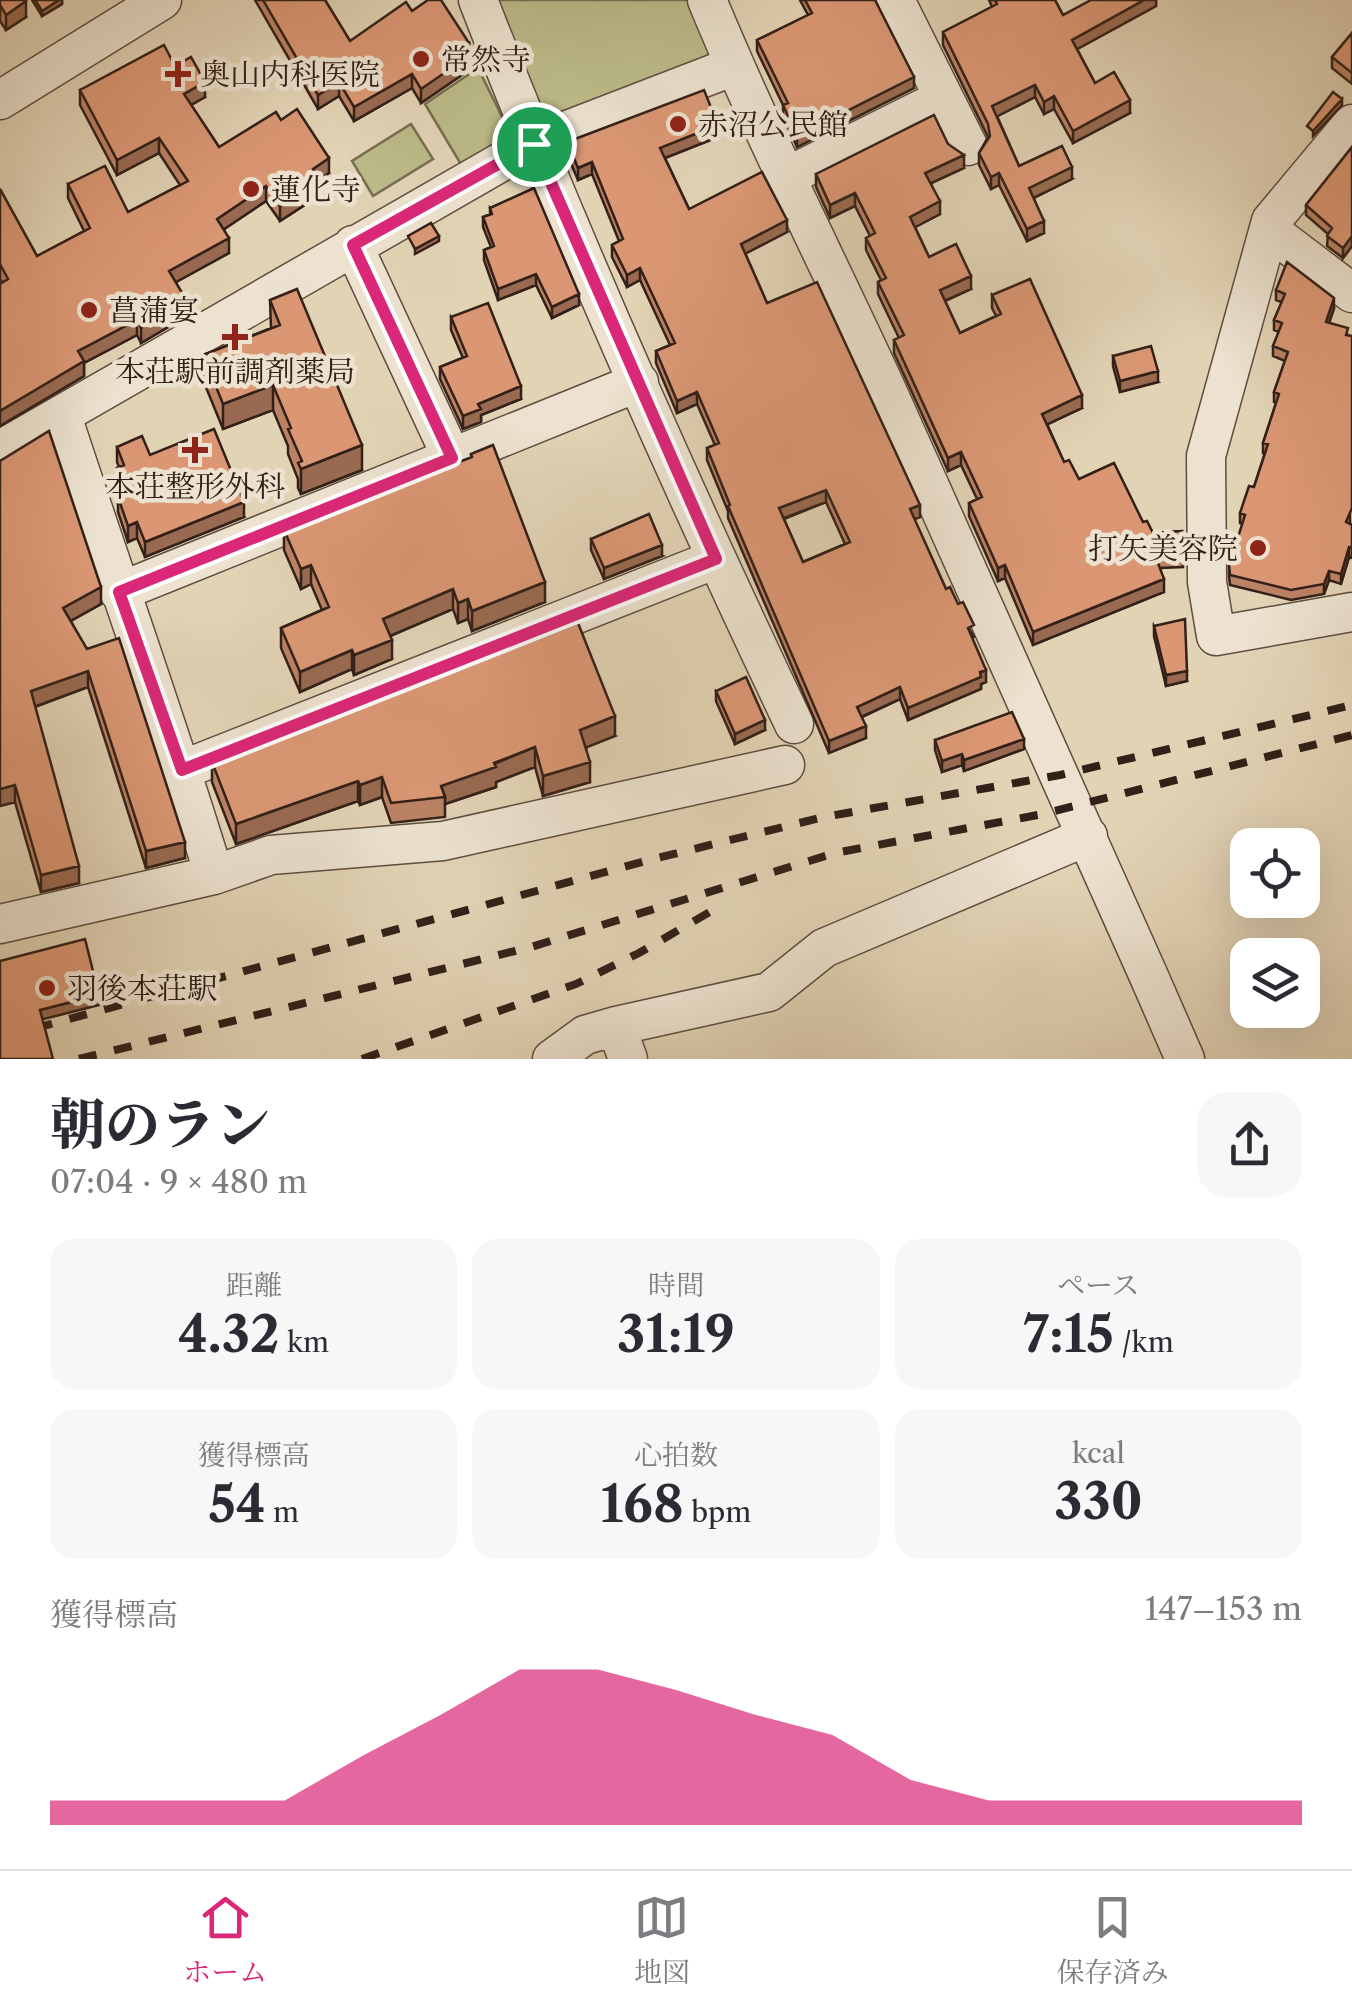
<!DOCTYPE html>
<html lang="ja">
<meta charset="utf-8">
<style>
:root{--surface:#fff;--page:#f7f7f7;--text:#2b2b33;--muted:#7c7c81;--line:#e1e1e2;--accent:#db2777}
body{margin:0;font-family:"Libre Caslon Text","Noto Serif JP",serif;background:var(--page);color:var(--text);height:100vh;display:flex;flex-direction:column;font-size:38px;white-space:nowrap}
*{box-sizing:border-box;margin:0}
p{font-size:32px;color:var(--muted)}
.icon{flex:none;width:55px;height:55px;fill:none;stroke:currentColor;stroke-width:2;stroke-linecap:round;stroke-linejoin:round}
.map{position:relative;height:1059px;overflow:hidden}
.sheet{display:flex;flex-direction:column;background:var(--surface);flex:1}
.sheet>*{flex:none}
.fabs{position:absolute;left:1230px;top:828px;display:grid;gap:20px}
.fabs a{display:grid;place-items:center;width:90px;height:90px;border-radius:20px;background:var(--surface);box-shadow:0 10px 40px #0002;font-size:50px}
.pin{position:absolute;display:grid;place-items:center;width:85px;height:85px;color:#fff;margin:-42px;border:5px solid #fff;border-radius:50%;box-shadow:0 2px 10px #0007}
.round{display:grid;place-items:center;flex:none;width:105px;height:105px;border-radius:30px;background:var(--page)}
.headline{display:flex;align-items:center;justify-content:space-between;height:170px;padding:0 50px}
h1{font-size:55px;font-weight:800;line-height:75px}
.stats{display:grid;grid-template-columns:repeat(3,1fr);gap:15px;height:170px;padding:10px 50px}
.stats div{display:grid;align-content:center;border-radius:25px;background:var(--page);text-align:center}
.stats b{font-size:50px;font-weight:800}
.stats small{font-size:28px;font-weight:400}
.stats p{font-size:28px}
.chart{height:280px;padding:20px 50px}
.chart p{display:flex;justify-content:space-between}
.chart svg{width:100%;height:180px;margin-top:10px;fill:var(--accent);opacity:.7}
.dock{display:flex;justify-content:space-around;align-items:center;height:140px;border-top:2px solid var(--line);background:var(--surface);font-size:28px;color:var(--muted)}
.dock a{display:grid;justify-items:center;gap:5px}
.dock .active{color:var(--accent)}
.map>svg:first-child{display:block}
.green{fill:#bbba88;stroke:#766d50;stroke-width:2.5}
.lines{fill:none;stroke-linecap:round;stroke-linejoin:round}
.minor-casing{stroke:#5e4d40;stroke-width:41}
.minor{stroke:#ece2cf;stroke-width:38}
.rail{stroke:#322019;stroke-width:8;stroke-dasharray:18 18;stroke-linecap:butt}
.wall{fill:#bc8264;stroke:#322019;stroke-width:2.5;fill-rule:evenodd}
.shaded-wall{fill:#996a51;stroke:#322019;stroke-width:2.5}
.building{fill:#db9774;stroke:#322019;stroke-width:2.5;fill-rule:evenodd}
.route-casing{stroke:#fff;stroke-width:20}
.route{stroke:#db2777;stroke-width:12}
.poi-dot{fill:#8f2418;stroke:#ece2cf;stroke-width:4}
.labels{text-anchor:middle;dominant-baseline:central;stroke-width:9;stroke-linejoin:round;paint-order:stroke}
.poi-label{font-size:30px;fill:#322019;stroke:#ece2cf;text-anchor:start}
</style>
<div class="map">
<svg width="1352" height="1059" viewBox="0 0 1352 1059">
<rect width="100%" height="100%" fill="#e2d3b5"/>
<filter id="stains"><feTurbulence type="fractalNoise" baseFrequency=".002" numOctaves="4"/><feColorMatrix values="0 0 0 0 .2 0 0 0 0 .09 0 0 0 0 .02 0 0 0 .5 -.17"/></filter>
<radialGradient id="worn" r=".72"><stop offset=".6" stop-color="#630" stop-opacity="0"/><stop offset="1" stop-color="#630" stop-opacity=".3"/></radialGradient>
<path class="green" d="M496,0H692L714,51L706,65L544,119Z
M478,68L508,129L506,141L462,166L425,104Z
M411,124L433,159L373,196L352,161Z"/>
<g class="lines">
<defs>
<path id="minor" d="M478,0C573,245 681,486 794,724
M707,0C761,131 826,258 885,386C987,610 1087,834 1185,1059
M895,0L968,146
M0,100L162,0
M1352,124L1271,221L1206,456L1207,582L1216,636L1352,612
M788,176L942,99
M1269,230L1352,293
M353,245L452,458
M62,416C112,569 167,720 214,875
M0,450L534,143L734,66
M119,592L639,382
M182,770L716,559
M0,924L214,875L271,855L443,841L785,765
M616,1026L769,992L824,948L1088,836
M552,1059L585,1035L616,1026L628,1059"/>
</defs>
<use href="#minor" class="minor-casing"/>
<use href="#minor" class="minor"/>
<path class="rail" d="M0,1038L653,859L824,817L1060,775L1352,705
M79,1059L531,947L835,853L1043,814L1352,735
M362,1059L576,984L639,953L720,906"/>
</g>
<path class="wall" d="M0,0L26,17L6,30L0,21Z
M32,0H62V4L42,16Z
M255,0H325L350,41L412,11L469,43V70L421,103L412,88L354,121L339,96L318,109Z
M800,0H875L914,88L797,147L783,116V105L757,51V40L808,15Z
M989,0H1055L1063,15L1156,0V6L1077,49L1095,83L1130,113L1073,143L1054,109L1044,114L1035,97L997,116L1019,166L1072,179L1034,198L1044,233L1027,241L999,185L991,189L979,165V153L988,137L943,45V32L992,7Z
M1352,33V84L1332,68V57Z
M175,66L205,97L191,105L219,147L281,120L329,173L319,179L320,195L280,221L266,201L224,229L229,253L176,282L187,316L141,343L137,335L84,363V376L0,426V284L2,282L0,279V189L37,256L84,231L68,198V184L128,212L180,185L159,153L117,175L80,105V90Z
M714,127L713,139L665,158L689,209L787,232L745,253L767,303L920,517L914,519L946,589L974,637L972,638L986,682L981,684V689L908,720L900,699L862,717L866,738L829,753L728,518V511L707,460V448L715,445L697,404L677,413L656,363V351L670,345L640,280L627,287L612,257V245L619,241L592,174L578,180L567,154V142ZM826,502L845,544L803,562L784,519Z
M948,144L964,168L931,183L940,214L915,227L929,257L971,289L945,301L960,333L996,316L992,308V295L1082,408L1047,424L1064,462L1079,479L1143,522L1153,533L1182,531L1183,567L1160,568L1164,592L1033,645L1005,578L998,581L969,516V503L977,499L961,465L948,471L894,353V340L899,338L878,294V282L881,280L866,250V238L870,236L855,206L830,218L816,187V174Z
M1352,147V246L1343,258L1327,246L1328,234L1306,215V205Z
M490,208L579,305L552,318L536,285L498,300L484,260V250L491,247L483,227V217L490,214Z
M1276,290L1334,308L1329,323L1348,335L1350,524L1352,525V558L1349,557L1341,584L1329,580L1324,594L1291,600L1230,585L1229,576V566L1243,524L1240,523V513L1254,487L1265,453H1263V443L1276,403L1274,402V392L1285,361L1273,356V346L1279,332L1274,330V320L1282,302L1276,300Z
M270,300L362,470L301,494L298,488V479L288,454V446L273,410L223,429L203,380V355L271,328Z
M451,317L521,399L481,415V422L463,429L440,379V367L463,358L451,330Z
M1113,356L1158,382L1120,392L1113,366Z
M117,447L150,455L244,517L145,557L137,538L128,542L118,512V497L123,495L117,483L119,467L117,462Z
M471,454L545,602L472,631L468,619L458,623L453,609L390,636L392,659L354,675L352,669L300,692L281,648V628L322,610L311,584L301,589L284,550V530L471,458Z
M0,461L101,604L71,621L185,858L146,868L88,687L35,707L79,883L41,892L15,802L0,806Z
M591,539L662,556L604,579L591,550Z
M1154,626L1187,681L1166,686L1154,636Z
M461,669L615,736L586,747L590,782L543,796L535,767L496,782V787L445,804V817L391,823L382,797L360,805L358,801L236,844L212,782V762Z
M716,691L765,730L735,744L716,701Z
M935,740L1024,749L964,771L962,765L942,772L935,750Z"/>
<path class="shaded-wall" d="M59,0H62V4L42,16V11Z
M1144,0H1156V6L1072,52V40Z
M26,1V17L6,30V15Z
M469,43V70L421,103V89L463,47Z
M412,74V88L354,121V107Z
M914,77V88L797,147V136Z
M205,82V97L184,109V94Z
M339,82V96L318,109V95Z
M1035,85V97L992,119V106Z
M1054,96V109L1044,114V102Z
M1342,99V105L1313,136V131Z
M1130,100V113L1073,143V131Z
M714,115L713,139L660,160V148Z
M159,138V153L117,175V160Z
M964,155V168L925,186V173Z
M329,158V173L313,184V169Z
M592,162V174L578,180V168Z
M1072,167V179L1029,200V188Z
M999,173V185L991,189V177Z
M320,180V195L280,221V206Z
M266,186V201L217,234V219Z
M855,193V206L830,218V205Z
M940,201V214L910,230V217Z
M787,220V232L741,256V244Z
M1044,221V233L1027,241V229Z
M439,236V241L415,254V249Z
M1352,236V246L1343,258V248Z
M229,238V253L169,286V271Z
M640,268V280L627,287V275Z
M536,274V285L498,300V289Z
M971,276V289L940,303V290Z
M579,294V305L552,318V307Z
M1334,298V308L1326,332V322Z
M187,301V316L141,343V328Z
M137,320V335L84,363V376L0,426V411L78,351Z
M1158,371V382L1120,392V381Z
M273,385V410L223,429V404Z
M521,386V399L481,415V422L463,429V416L478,404Z
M697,392V404L677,413V401Z
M1082,395V408L1042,427V414Z
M362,445V470L301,494V469Z
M961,452V465L948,471V458Z
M826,490V502L779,520V508Z
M244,502V517L145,557V542Z
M920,505V517L910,521V509Z
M137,522V538L128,542V526Z
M662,545V556L604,579V568Z
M1349,547V557L1341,584V574Z
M311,565V584L301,589V569Z
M1005,565V578L998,581V568Z
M1329,571V580L1324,594V584Z
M1164,579V592L1033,645V632Z
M545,582V602L472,631V611Z
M101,587V604L63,625V608Z
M453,589V609L383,639V619Z
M468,599V619L458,623V603Z
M392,640V659L354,675V655Z
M352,650V669L300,692V672Z
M986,670V682L981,684V689L908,720V708Z
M88,671V687L31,708V691Z
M1187,671V681L1166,686V675Z
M900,687V699L857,719V707Z
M615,716V736L580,750V730Z
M765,720V730L735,744V734Z
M866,726V738L829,753V741Z
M1024,739V749L964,771V760Z
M535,747V767L496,782V787L445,804V797L441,786Z
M962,754V765L942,772V761Z
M590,762V782L543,796V776Z
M382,777V797L360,805V785Z
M358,781V801L236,844V824Z
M15,785V802L0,806V789Z
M185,842V858L146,868V851Z
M79,866V883L41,892V875Z
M99,995V1005L40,1020V1010Z"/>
<path class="building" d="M0,0H25L26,1L6,15L0,5Z
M35,0H59L42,11Z
M263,0H325L350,41L406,2L412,11L428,0H441L469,43L463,47L469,56L421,89L412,74L354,107L339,82L318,95Z
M805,0H875L914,77L797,136L783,105L788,103L757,40L812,13Z
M995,0H1055L1063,15L1091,0H1144L1072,40L1095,83L1114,72L1130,100L1073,131L1054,96L1044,102L1035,85L992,106L1019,166L1062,146L1072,167L1029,188L1044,221L1027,229L999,173L991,177L979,153L990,136L988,124L943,32L997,4Z
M1352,33V73L1332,57Z
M164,45L175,66L191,57L205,82L184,94L219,147L276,112L281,120L297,109L329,158L313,169L320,180L280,206L266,186L217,219L229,238L169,271L187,301L141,328L137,320L78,351L84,361L0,411V284L8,279L0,264V189L37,256L90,228L68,184L105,166L128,212L188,181L159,138L117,160L80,90Z
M704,90L714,115L709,117L713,127L660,148L689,209L762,172L787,220L741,244L767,303L817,282L920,505L910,509L946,589L950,587L958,604L963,602L974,625L968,628L986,670L980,672L981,677L908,708L900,687L857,707L866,726L829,741L728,506L730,505L707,448L719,443L697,392L677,401L656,351L675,343L640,268L627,275L612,245L623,239L592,162L578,168L567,142ZM826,490L850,542L803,562L779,508Z
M1333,92L1342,99L1313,131L1307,126Z
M934,115L948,144L964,155L925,173L940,201L910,217L929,257L956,244L971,276L940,290L960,333L1001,314L992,295L1030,279L1082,395L1042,414L1064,462L1069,460L1079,479L1114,463L1143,522L1147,521L1153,533L1182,531L1183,554L1155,555L1164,579L1033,632L1005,565L998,568L969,503L982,497L961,452L948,458L894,340L904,335L878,282L886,278L866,238L875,233L855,193L830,205L816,174Z
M1352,147V236L1343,248L1327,236L1332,228L1306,205Z
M534,188L579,294L552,307L536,274L498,289L484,250L494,246L483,217L492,214L490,208Z
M431,223L439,236L415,249L408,236Z
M1287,262L1334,298L1326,322L1348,328L1346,335L1352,336V508L1346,522L1352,525V548L1349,547L1341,574L1329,571L1324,584L1291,590L1230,575L1229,566L1245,515L1240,513L1249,486L1254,487L1268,444L1263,443L1279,394L1274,392L1288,352L1273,346L1282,323L1274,320L1285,294L1276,290Z
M297,289L362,445L301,469L298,463L302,461L288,429L291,428L273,385L223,404L203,355L280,325L270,300Z
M488,303L521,386L478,404L481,409L463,416L440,367L467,356L451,317Z
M1151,346L1158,371L1120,381L1113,356Z
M214,429L244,502L145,542L137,522L128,526L118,497L128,493L117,468L124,465L117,447L142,436L150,455Z
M49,431L101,587L63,608L87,649L119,638L185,842L146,851L88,671L31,691L79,866L41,875L15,785L0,789V461Z
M493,445L545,582L472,611L468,599L458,603L453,589L383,619L392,640L354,655L352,650L300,672L281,628L329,607L311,565L301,569L284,530L472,457L471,454Z
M649,514L662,545L604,568L591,539Z
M1185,619L1187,671L1166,675L1154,626Z
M578,623L615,716L580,730L590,762L543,776L535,747L494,763L496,767L441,786L445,797L391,803L382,777L360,785L358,781L236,824L212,762L459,665L461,669Z
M746,677L765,720L735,734L716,691Z
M1012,712L1024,739L964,760L962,754L942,761L935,740Z
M85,939L99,995L40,1010L53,1059H0V961Z"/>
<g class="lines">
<defs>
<path id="route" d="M534,144L716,559L182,770L119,592L452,458L353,245Z"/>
</defs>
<use href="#route" class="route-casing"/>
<use href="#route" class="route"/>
</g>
<g class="poi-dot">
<circle cx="421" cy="59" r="10"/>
<path d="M173 59h10v10h10v10h-10v10h-10v-10h-10v-10h10z"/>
<circle cx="678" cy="124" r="10"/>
<circle cx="251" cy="189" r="10"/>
<circle cx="89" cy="310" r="10"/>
<path d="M230 322h10v10h10v10h-10v10h-10v-10h-10v-10h10z"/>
<path d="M190 435h10v10h10v10h-10v10h-10v-10h-10v-10h10z"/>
<circle cx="1258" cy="548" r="10"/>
<circle cx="47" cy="988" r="10"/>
</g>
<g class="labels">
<g class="poi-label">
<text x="441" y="59">常然寺</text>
<text x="200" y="74">奥山内科医院</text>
<text x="698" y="124">赤沼公民館</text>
<text x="271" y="189">蓮化寺</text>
<text x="109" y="310">菖蒲宴</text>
<text x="235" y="371" text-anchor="middle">本荘駅前調剤薬局</text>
<text x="195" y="486" text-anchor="middle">本荘整形外科</text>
<text x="1238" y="548" text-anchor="end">打矢美容院</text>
<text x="67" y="988">羽後本荘駅</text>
</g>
</g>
<rect width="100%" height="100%" filter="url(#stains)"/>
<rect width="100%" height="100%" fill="url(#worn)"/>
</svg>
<div class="fabs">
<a><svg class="icon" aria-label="locate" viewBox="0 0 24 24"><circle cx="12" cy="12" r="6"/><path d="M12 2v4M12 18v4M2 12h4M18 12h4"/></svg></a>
<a><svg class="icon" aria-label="layers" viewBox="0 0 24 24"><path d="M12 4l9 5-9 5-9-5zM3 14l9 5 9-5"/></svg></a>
</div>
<div class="pin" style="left:534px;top:144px;background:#1e9e55"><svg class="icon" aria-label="arrive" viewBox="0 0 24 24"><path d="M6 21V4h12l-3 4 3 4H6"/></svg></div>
</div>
<section class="sheet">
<div class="headline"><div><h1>朝のラン</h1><p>07:04 · 9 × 480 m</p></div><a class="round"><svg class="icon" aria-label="share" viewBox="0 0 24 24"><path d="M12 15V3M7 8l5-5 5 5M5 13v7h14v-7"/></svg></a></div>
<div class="stats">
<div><p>距離</p><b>4.32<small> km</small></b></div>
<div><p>時間</p><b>31:19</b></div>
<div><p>ペース</p><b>7:15<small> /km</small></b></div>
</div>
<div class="stats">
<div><p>獲得標高</p><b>54<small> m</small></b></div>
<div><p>心拍数</p><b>168<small> bpm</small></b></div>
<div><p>kcal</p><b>330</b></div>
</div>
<div class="chart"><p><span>獲得標高</span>147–153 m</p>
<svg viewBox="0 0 160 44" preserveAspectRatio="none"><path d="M0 44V38L10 38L20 38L30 38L40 27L50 17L60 6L70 6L80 11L90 17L100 22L110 33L120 38L130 38L140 38L150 38L160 38V44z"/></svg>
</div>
</section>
<nav class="dock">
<a class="active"><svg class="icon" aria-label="home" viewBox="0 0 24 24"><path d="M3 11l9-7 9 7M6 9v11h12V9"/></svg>ホーム</a>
<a><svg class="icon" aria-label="map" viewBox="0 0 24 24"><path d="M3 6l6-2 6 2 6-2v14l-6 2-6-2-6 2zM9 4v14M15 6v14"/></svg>地図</a>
<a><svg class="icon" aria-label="saved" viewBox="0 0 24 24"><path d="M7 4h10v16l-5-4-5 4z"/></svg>保存済み</a>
</nav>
